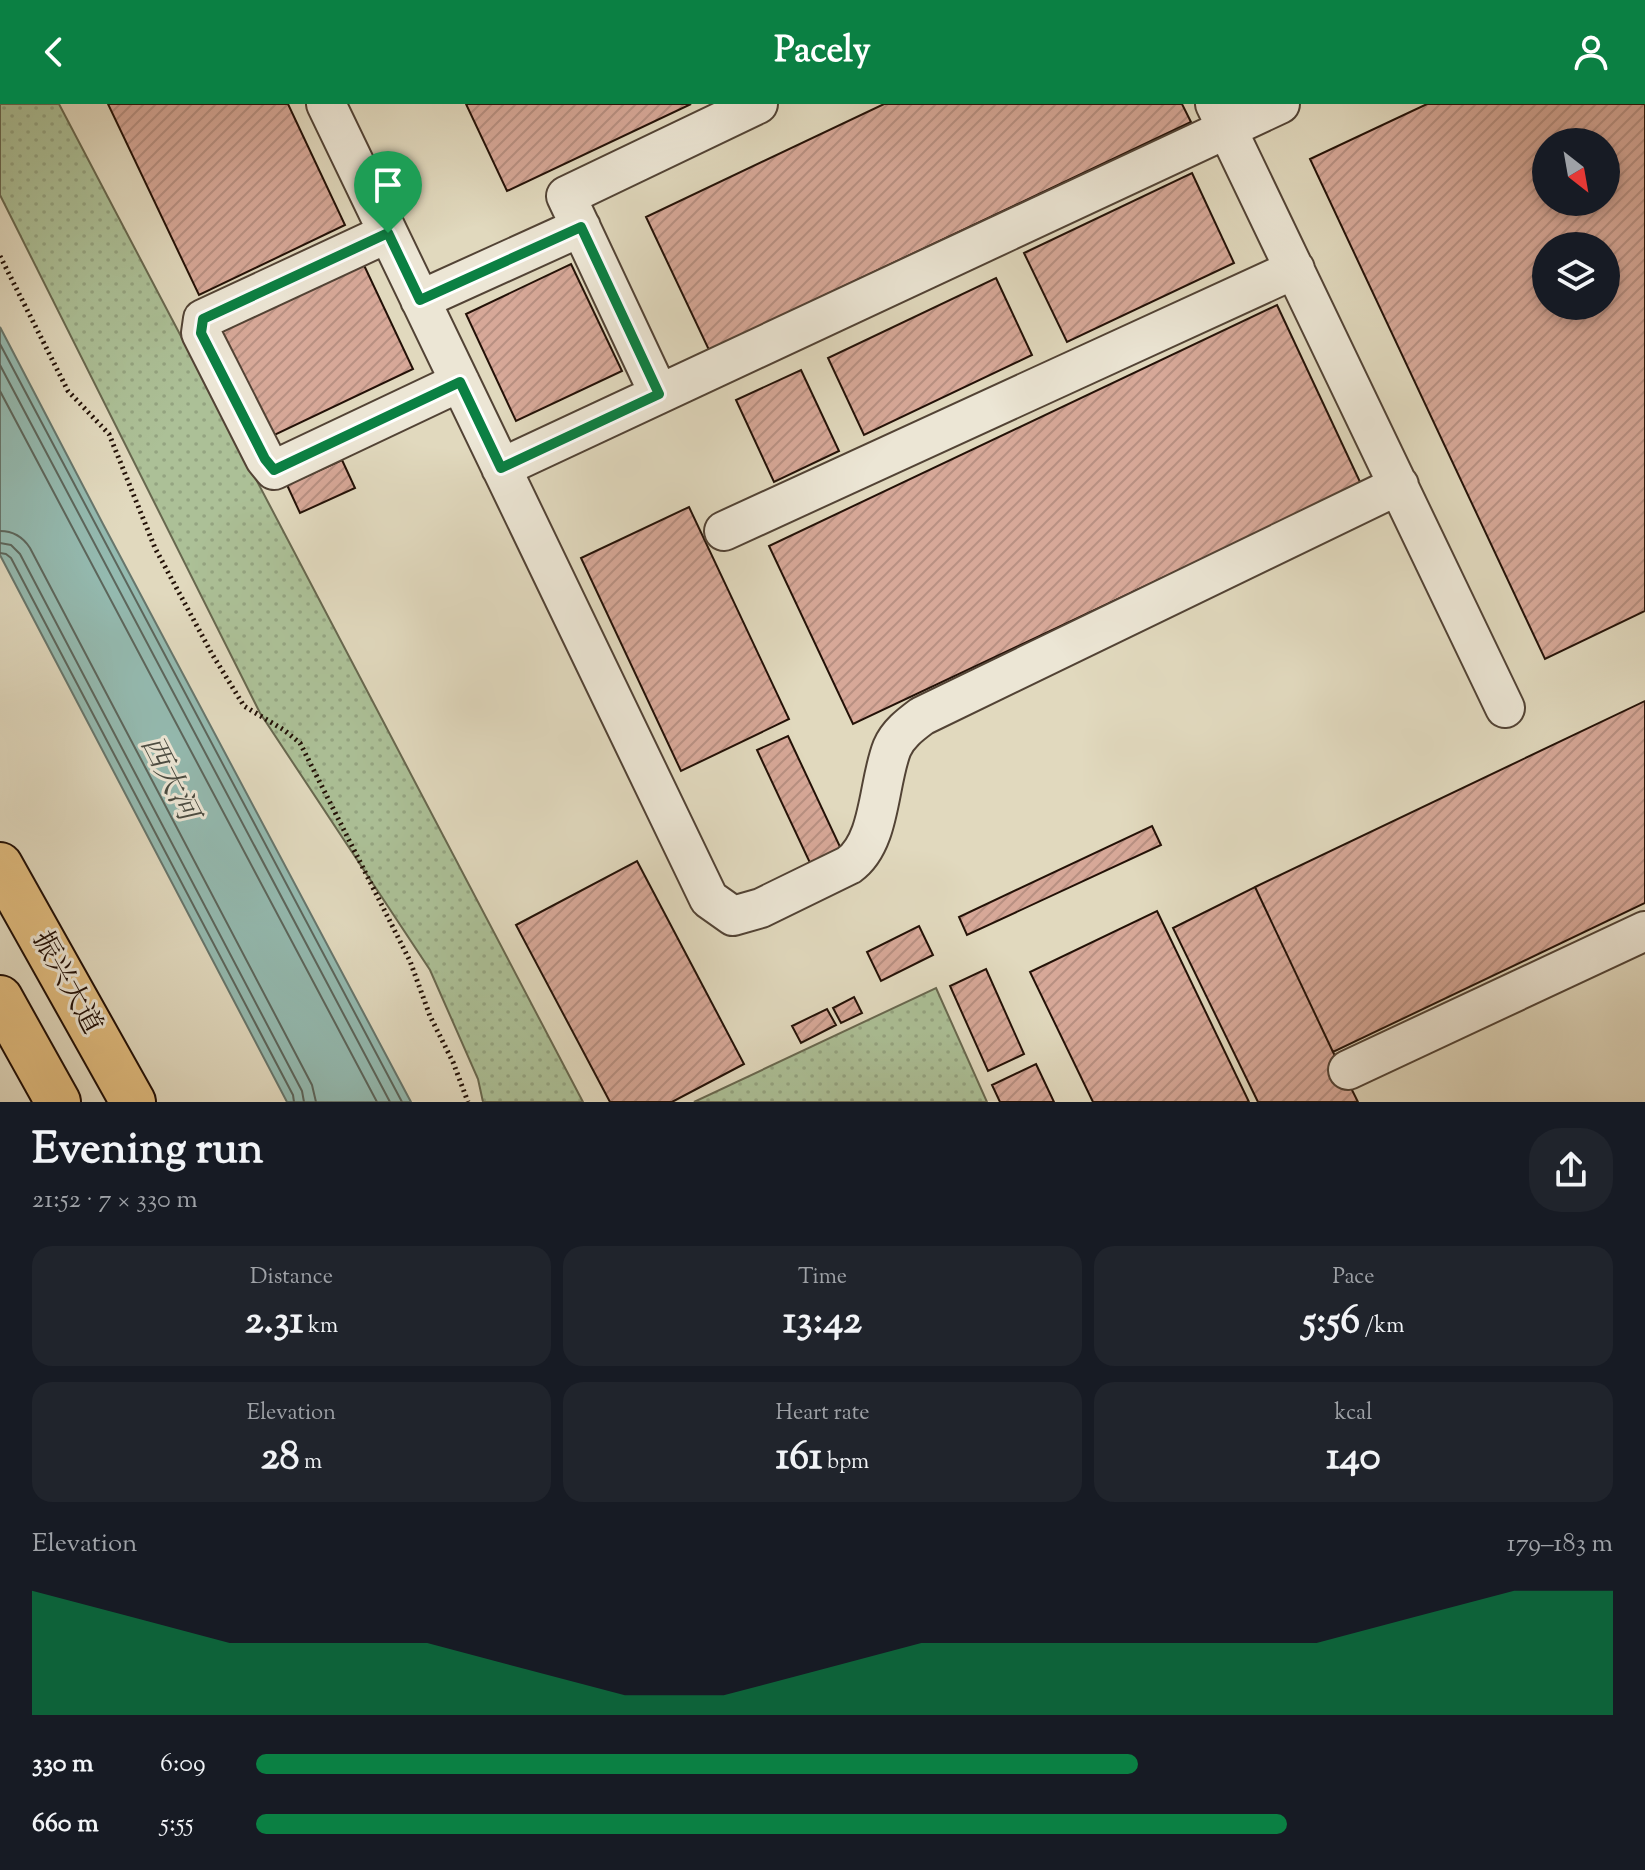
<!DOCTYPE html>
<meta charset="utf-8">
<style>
:root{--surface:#171b24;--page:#20242c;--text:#f1f3f6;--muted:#9ea1a6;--accent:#0b8043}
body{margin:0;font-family:"Sorts Mill Goudy","Noto Serif SC",serif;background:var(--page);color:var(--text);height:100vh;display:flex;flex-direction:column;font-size:30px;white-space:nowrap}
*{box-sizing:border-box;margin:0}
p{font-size:26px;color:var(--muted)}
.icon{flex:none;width:44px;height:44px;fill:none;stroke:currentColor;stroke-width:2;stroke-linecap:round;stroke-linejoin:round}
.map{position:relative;height:998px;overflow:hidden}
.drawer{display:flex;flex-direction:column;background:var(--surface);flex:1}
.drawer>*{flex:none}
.needle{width:52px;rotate:149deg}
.fabs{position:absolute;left:1532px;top:24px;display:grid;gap:16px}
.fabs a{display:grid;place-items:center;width:88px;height:88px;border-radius:50%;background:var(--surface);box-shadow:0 4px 12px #0003;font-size:40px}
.pin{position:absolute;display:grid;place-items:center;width:68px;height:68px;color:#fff;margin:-82px -34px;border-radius:50% 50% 50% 0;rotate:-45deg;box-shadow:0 0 8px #0007}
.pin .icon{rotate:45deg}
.round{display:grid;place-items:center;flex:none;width:84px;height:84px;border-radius:32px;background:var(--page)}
.headline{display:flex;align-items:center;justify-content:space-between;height:136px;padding:0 32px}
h1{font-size:44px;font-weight:800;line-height:60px}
.stats{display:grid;grid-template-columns:repeat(3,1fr);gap:12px;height:136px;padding:8px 32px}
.stats div{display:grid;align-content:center;border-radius:20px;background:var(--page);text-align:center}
.stats b{font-size:40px;font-weight:800}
.stats small{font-size:22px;font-weight:400}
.stats p{font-size:22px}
.chart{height:224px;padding:16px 32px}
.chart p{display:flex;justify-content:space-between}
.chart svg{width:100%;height:144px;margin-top:8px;fill:var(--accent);opacity:.7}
ul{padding:0 32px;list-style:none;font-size:26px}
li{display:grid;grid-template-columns:128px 96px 1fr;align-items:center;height:60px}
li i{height:20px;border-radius:10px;background:var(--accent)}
header{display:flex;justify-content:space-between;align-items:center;height:104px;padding:0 32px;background:var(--accent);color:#fff;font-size:36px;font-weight:800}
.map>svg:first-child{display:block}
.grass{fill:url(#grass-dots);stroke:#68684f;stroke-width:2}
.water{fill:#94bab0;stroke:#67766c;stroke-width:2}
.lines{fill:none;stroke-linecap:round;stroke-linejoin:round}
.shore{stroke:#5c665c;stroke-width:2}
.building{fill:url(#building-hatch);stroke:#231107;stroke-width:2;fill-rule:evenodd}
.minor-casing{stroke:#524335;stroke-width:42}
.major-casing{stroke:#231107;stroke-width:48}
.path{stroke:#231107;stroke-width:5;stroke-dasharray:2 4;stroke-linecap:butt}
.minor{stroke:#ece6d5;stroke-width:38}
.major{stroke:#e0bc7f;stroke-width:44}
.route-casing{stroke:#fff;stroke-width:16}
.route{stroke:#0b8043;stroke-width:10}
.labels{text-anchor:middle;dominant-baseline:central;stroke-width:6;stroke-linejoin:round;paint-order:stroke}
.street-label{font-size:28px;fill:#231107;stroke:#ece6d5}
.water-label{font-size:30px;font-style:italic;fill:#4b4c42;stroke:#ece6d5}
</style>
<header><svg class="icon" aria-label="back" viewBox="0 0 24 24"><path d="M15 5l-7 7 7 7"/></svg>Pacely<svg class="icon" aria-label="person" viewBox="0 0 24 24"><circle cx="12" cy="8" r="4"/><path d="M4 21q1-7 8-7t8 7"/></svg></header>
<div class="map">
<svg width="1645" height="998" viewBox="0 0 1645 998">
<defs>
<pattern id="grass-dots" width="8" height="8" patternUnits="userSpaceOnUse" patternTransform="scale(2)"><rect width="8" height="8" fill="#acc097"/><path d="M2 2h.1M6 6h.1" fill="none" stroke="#94a481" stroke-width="1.8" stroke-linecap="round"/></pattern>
<pattern id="building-hatch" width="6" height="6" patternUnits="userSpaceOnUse" patternTransform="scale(2)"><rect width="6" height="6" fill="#d7a898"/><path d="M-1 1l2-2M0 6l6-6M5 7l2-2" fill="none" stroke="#b89082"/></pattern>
</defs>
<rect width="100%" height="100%" fill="#e1d9be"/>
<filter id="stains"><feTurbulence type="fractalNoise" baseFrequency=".0025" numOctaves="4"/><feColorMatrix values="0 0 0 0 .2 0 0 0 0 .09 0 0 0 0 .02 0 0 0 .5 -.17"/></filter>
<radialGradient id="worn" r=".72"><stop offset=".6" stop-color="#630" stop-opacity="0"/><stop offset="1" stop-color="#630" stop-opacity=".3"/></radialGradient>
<path class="grass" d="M0,0H59L583,998H483L478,975L430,866L260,609L0,91Z
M936,884L987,998H694Z"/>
<path class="water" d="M0,223L103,420L411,998H287L0,451Z"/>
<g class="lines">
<path class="shore" d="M0,240L402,998
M0,261L390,998
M0,287L377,998
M0,427C14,427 23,433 30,444L312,981L316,998
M0,439L11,441L20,450L302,987L304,998
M0,449L6,450L11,454L293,991L294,998"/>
</g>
<path class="building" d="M108,0H288L345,121L199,191Z
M466,0H691L507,87Z
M884,0H1182L1191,18L709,246L646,113Z
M1427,0H1645V507L1545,555L1310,55ZM1546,38H1606V98H1546ZM1546,142H1606V202H1546Z
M1192,69L1234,159L1067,238L1024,149Z
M362,157L413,265L266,335L215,226Z
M571,160L622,267L516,317L466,210Z
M996,174L1032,251L864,331L828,254Z
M1277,201L1361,380L853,620L769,442Z
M801,266L839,347L774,378L736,296Z
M342,356L355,384L300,409L287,381Z
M689,403L789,615L681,667L581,454Z
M1645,597V799L1333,948L1255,783Z
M788,632L842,747L811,761L757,646Z
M1152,722L1161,741L967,831L959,813Z
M637,757L744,960L672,998H610L516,821Z
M1255,783L1333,948L1358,998H1258L1173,824Z
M1157,807L1249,998H1093L1030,868Z
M919,822L933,851L881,877L867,848Z
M986,865L1024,950L988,967L950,882Z
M854,893L862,909L841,919L833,904Z
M827,905L836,921L801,939L792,922Z
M1036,960L1054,998H1000L992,981Z"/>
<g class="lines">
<defs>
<path id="minor" d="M326,0L709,795L733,812L761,804L849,761C881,738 878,679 892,644C898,630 910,621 922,612L1399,381
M1215,0L1505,604
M388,129L203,215L201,229L265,355L274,366L460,278
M420,196L581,123
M659,290L566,92L758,0
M501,364L1280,0
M724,427L1295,165
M1348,966L1645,827"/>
<path id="major" d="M0,761L133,998
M0,894L58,998"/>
</defs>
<use href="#minor" class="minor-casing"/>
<use href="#major" class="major-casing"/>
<path class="path" d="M0,152L68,287L109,330L155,444L212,550L244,602L284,626L300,639L410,857L430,912L453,958L468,998"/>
<use href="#minor" class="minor"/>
<use href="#major" class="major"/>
</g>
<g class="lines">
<defs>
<path id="route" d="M581,123L659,290L501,364L460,278L274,366L265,355L201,229L203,215L388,129L420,196Z"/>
</defs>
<use href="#route" class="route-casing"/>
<use href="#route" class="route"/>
</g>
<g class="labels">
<g class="street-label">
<text transform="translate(66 879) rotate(61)">振兴大道</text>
</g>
<g class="water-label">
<text transform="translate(168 675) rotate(63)">西大河</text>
</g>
</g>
<rect width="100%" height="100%" filter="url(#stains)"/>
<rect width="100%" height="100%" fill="url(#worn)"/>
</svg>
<div class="fabs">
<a><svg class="needle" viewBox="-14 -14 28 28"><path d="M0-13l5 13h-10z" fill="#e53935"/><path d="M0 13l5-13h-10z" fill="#9ea1a6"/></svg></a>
<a><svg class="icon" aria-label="layers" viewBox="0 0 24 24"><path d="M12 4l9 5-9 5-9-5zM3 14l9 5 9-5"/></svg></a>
</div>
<div class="pin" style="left:388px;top:129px;background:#1e9e55"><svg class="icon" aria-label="arrive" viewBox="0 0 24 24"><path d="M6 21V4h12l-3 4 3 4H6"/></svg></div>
</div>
<section class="drawer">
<div class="headline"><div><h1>Evening run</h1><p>21:52 · 7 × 330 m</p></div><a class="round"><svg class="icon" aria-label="share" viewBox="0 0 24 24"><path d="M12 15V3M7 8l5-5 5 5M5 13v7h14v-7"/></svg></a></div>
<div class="stats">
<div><p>Distance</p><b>2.31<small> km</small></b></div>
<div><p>Time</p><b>13:42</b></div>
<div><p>Pace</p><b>5:56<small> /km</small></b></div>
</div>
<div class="stats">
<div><p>Elevation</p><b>28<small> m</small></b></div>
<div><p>Heart rate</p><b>161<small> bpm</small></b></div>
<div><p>kcal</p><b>140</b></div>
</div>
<div class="chart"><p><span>Elevation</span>179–183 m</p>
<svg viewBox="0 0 160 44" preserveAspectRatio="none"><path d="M0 44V6L10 14L20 22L30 22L40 22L50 30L60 38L70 38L80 30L90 22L100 22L110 22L120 22L130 22L140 14L150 6L160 6V44z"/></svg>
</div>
<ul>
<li><b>330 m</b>6:09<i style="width:65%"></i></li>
<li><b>660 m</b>5:55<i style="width:76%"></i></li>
</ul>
</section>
